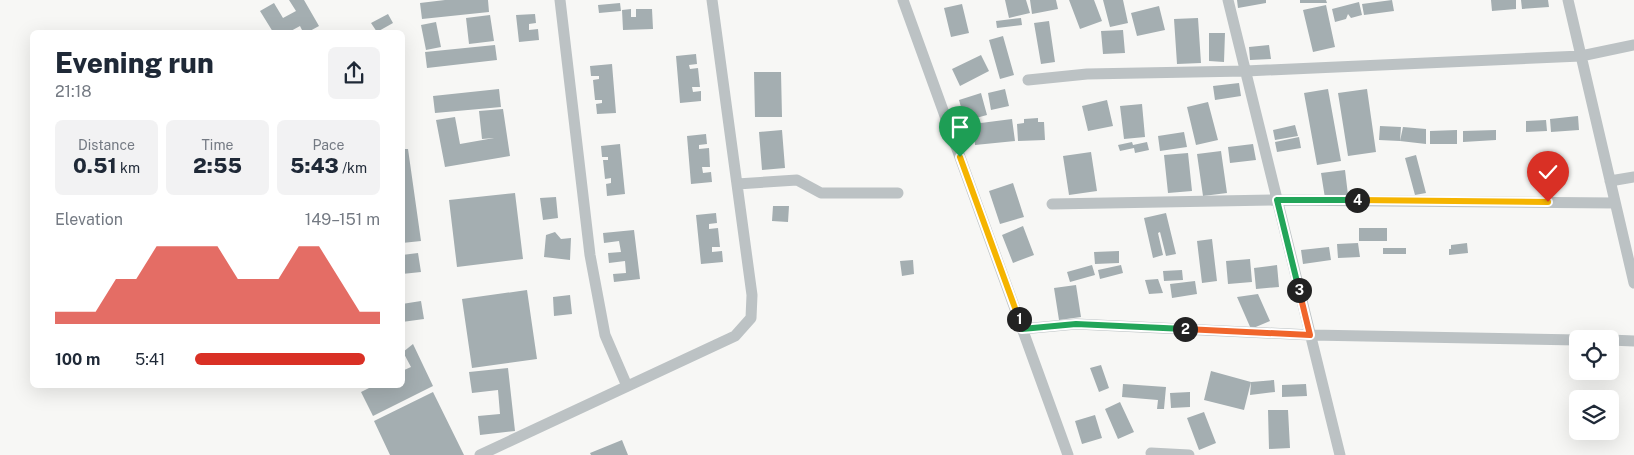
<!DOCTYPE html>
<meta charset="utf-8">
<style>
:root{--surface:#fff;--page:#f2f2f3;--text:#1f2937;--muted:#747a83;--accent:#d93025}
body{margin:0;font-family:"Public Sans",sans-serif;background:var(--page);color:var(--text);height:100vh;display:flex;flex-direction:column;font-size:19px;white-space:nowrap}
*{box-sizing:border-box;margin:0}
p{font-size:16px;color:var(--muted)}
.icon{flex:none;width:28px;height:28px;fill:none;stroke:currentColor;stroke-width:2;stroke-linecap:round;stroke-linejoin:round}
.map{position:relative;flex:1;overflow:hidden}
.side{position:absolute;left:30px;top:30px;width:375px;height:358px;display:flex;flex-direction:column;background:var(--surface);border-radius:8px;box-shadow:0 5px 20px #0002}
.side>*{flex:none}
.fabs{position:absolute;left:1569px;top:330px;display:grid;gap:10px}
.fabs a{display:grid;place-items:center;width:50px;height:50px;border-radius:8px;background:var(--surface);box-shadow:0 5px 20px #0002;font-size:25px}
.pin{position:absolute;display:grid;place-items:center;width:42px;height:42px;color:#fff;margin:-51px -21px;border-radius:50% 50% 50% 0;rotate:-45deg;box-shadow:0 0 5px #0007}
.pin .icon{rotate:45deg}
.km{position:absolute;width:25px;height:25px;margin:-12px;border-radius:50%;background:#222;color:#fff;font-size:14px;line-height:25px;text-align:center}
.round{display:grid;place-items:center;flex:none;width:52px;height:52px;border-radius:8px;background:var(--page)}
.summary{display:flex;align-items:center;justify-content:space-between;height:85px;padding:0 25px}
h1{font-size:28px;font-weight:800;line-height:38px}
.figures{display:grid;grid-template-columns:repeat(3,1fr);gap:8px;height:85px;padding:5px 25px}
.figures div{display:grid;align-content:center;border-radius:8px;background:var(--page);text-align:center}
.figures b{font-size:21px;font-weight:800}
.figures small{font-size:14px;font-weight:400}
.figures p{font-size:14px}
.chart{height:140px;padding:10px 25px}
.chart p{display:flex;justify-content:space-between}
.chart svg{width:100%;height:90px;margin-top:5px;fill:var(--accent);opacity:.7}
ul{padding:0 25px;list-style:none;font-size:16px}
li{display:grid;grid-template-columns:80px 60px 1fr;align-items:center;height:38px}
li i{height:12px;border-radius:6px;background:var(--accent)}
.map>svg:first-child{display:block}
.building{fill:#a4aeb1}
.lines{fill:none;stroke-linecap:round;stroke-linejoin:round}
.minor{stroke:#bcc2c4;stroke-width:11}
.split-1-casing{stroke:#fff;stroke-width:10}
.split-2-casing{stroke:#fff;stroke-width:10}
.split-3-casing{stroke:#fff;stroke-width:10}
.split-4-casing{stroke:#fff;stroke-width:10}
.split-5-casing{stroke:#fff;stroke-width:10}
.split-1{stroke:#f5b400;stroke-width:6}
.split-2{stroke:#22a559;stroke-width:6}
.split-3{stroke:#f0652b;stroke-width:6}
.split-4{stroke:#22a559;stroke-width:6}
.split-5{stroke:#f5b400;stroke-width:6}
</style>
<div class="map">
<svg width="1634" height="455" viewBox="0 0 1634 455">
<rect width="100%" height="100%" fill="#f7f7f5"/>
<path class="building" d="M289,0H304L319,26L308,32H303L300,26L289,32H273L260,11L274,3L283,18L296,11Z
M445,0H488L489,12L422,19L420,3Z
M1005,0H1026L1030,13L1009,18Z
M1030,0H1056L1058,9L1032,14Z
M1069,0H1094L1102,21L1080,29Z
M1103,0H1123L1128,23L1110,27Z
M1237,0H1266V3L1238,8Z
M1300,0H1326L1327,3H1300Z
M1392,0L1394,11L1364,15L1362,4Z
M1491,0H1516V9L1492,11Z
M1521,0H1548L1549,7L1522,9Z
M1359,2L1362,15L1351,18L1348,14L1346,19L1335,22L1332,9Z
M620,3L621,11L599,13L598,5Z
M962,4L969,33L951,37L944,8Z
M1326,5L1335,47L1313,52L1303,10Z
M1159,6L1165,30L1137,36L1131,13Z
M631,9V17H636V9H652L653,29L623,30L622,10Z
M388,14L393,23L377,32L371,23Z
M535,14L536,23L529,24V30L538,29L539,40L519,42L516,15Z
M490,15L494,41L469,44L466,18Z
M1021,18L1022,25L997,28L996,21Z
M1198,18L1201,63L1177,64L1174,19Z
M1049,21L1055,62L1041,64L1034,23Z
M436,22L441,47L426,50L421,25Z
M1123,30L1125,53L1103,54L1101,31Z
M1209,33H1225L1224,62L1209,61Z
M1003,36L1014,75L1000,79L989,40Z
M495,45L497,60L427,68L425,52Z
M1269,45L1271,59L1250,60L1249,47Z
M696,54L697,64L689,65L690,69L698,68L700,87H692L693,92L701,91V101L680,103L676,56Z
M981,55L989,71L960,86L952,69Z
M612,64L616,113L597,114L596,104L602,103V100H595L593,80L599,79V76H591L590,66Z
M754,72H781L782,117H755Z
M1239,83L1241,96L1215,100L1213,86Z
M499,89L501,107L435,113L433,96Z
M1005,89L1009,106L991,110L988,93Z
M1328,89L1341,161L1317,165L1304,93Z
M1367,89L1376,152L1348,156L1338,93Z
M981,93L987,115L965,121L959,100Z
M1107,100L1113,126L1088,131L1082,106Z
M1208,102L1218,140L1196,145L1187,107Z
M1142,104L1145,137L1124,139L1120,106Z
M503,109L510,156L445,167L436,120L455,117L460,144L494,138L482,139L479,111Z
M1578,116L1579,130L1551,132L1550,119Z
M1038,118V122H1044L1045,140L1018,141L1017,124L1024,123V119Z
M1012,119L1015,141L975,145L973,124Z
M1546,120L1547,131L1526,132V121Z
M1295,125L1298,136L1275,140L1273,130Z
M1380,126L1401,127L1400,141L1379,140Z
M1403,127L1426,129V144L1400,141Z
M782,130L785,168L762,170L759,132Z
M1457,130V144H1430V131Z
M1496,130V140L1463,142V131Z
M1184,132L1187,147L1160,151L1158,136Z
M706,134L707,144L699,145V149L709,148L710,167H702L703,173L711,172L712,182L691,184L687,136Z
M1299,137L1301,148L1277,152L1275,142Z
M1132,142L1133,145L1147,142L1149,150L1135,153L1134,148L1120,151L1118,145Z
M620,144L625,194L607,196L606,184L611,183V178L605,179L603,160H608V157H602L601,146Z
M1253,144L1256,160L1230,163L1228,147Z
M402,149H408L421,241L402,243Z
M1221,151L1227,193L1203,196L1197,154Z
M1091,152L1097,191L1069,195L1063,156Z
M1188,153L1192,191L1168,193L1164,155Z
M1416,155L1426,193L1415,195L1405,158Z
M1345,170L1348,195L1325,198L1321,173Z
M1013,183L1024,217L1000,224L989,191Z
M515,193L523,259L457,267L449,200Z
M556,197L558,218L543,220L540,198Z
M773,206H789L788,222L772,221Z
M716,213L717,223L709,224V229L718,228L720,247H712V252L722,251L723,262L701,264L696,215Z
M1166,213L1176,254L1166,256L1160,232L1158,233L1163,255L1153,258L1144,218Z
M1023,226L1034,255L1013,263L1002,235Z
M1359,228H1387V241H1359Z
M634,230L640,279L614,282L613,274L626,273L625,261L609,263L608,253L621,252L619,241L604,243L603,233Z
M555,232L561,239L571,238L570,260L544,257L546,235Z
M1212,239L1217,281L1202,283L1197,241Z
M1358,243L1360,257L1338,258L1337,244Z
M1467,243L1468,253L1449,255V249H1451V245Z
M1329,247L1331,260L1303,264L1301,250Z
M1383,248H1406V254H1383Z
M1119,251V263L1095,264L1094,252Z
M418,253L421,272L402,274V255Z
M1250,259L1252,282L1228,284L1226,261Z
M913,260L914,274L902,276L900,261Z
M1092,265L1095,275L1070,282L1067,272Z
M1121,265L1123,273L1100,279L1098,270Z
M1277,265L1279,287L1256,289L1254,268Z
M1182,270L1183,280L1164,281L1163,271Z
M1158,279L1163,293L1149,294L1145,280Z
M1195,281L1197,294L1172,298L1170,284Z
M1076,285L1081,317L1059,320L1054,288Z
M527,290L537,359L472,368L462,299Z
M1258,294L1270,321L1251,329L1237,297Z
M570,295L572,314L554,316L553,297Z
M421,301L424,319L402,322V304Z
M413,344L433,386L373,416L361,392L375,385H402V371L411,367L403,352Z
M1101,365L1109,388L1099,392L1090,368Z
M508,368L515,431L480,435L478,416L500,414L498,390L472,393L469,372Z
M1211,371L1251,382L1244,410L1204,400Z
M1274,380L1275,392L1250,395L1251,382Z
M1123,384L1166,387L1164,409H1157L1158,400L1122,397Z
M1306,384L1307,396L1282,397V385Z
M433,392L464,455H390L374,421Z
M1190,392V407L1171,408L1170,393Z
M1120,402L1134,432L1118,439L1105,409Z
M1268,410H1288L1290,448L1269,449Z
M1204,412L1216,443L1199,450L1187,418Z
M1095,415L1102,438L1082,444L1075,421Z
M622,440L628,455H591L590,453Z"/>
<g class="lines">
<path class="minor" d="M560,0L590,255L605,335L627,386
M903,0L1068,455
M1228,0L1340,455
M1568,0L1634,283
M1028,80L1087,74L1246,71L1581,56L1634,45
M1610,181L1634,177
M737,184L797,180L821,193H898
M1052,204L1277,200L1615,203
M1022,329L1076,324L1311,335L1578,340
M1610,340L1634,341
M1151,453L1189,455
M480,455L735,336L751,318L752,295L712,0"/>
</g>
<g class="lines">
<defs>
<path id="split-1" d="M960,157L1019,319"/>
<path id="split-2" d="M1019,319L1022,329L1076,324L1185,329"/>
<path id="split-3" d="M1185,329L1310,335L1299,290"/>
<path id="split-4" d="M1299,290L1277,200H1357"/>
<path id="split-5" d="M1357,200L1548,202"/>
</defs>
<use href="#split-1" class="split-1-casing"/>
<use href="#split-2" class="split-2-casing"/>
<use href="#split-3" class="split-3-casing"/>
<use href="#split-4" class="split-4-casing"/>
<use href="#split-5" class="split-5-casing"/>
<use href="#split-1" class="split-1"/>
<use href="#split-2" class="split-2"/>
<use href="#split-3" class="split-3"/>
<use href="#split-4" class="split-4"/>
<use href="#split-5" class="split-5"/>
</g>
</svg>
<div class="fabs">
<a><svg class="icon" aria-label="locate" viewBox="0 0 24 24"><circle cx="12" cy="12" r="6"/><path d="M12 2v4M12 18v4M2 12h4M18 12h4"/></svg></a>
<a><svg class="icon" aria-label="layers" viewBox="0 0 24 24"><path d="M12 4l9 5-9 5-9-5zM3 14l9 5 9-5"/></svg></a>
</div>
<div class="pin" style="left:960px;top:157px;background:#1e9e55"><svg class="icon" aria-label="arrive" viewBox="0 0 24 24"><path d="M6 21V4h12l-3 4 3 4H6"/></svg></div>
<div class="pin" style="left:1548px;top:202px;background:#d93025"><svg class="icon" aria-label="check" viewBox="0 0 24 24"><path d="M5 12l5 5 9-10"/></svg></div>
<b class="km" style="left:1019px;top:319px">1</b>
<b class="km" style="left:1185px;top:329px">2</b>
<b class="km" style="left:1299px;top:290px">3</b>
<b class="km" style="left:1357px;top:200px">4</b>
<section class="side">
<div class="summary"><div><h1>Evening run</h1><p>21:18</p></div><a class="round"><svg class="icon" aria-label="share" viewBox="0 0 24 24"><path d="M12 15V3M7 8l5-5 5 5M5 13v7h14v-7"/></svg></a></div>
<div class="figures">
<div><p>Distance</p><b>0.51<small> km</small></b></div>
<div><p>Time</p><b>2:55</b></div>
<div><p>Pace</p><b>5:43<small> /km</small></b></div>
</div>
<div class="chart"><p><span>Elevation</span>149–151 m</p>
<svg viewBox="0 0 160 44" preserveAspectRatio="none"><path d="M0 44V38L10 38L20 38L30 22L40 22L50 6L60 6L70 6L80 6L90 22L100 22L110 22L120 6L130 6L140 22L150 38L160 38V44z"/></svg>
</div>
<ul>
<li><b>100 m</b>5:41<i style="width:92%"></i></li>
</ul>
</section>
</div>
